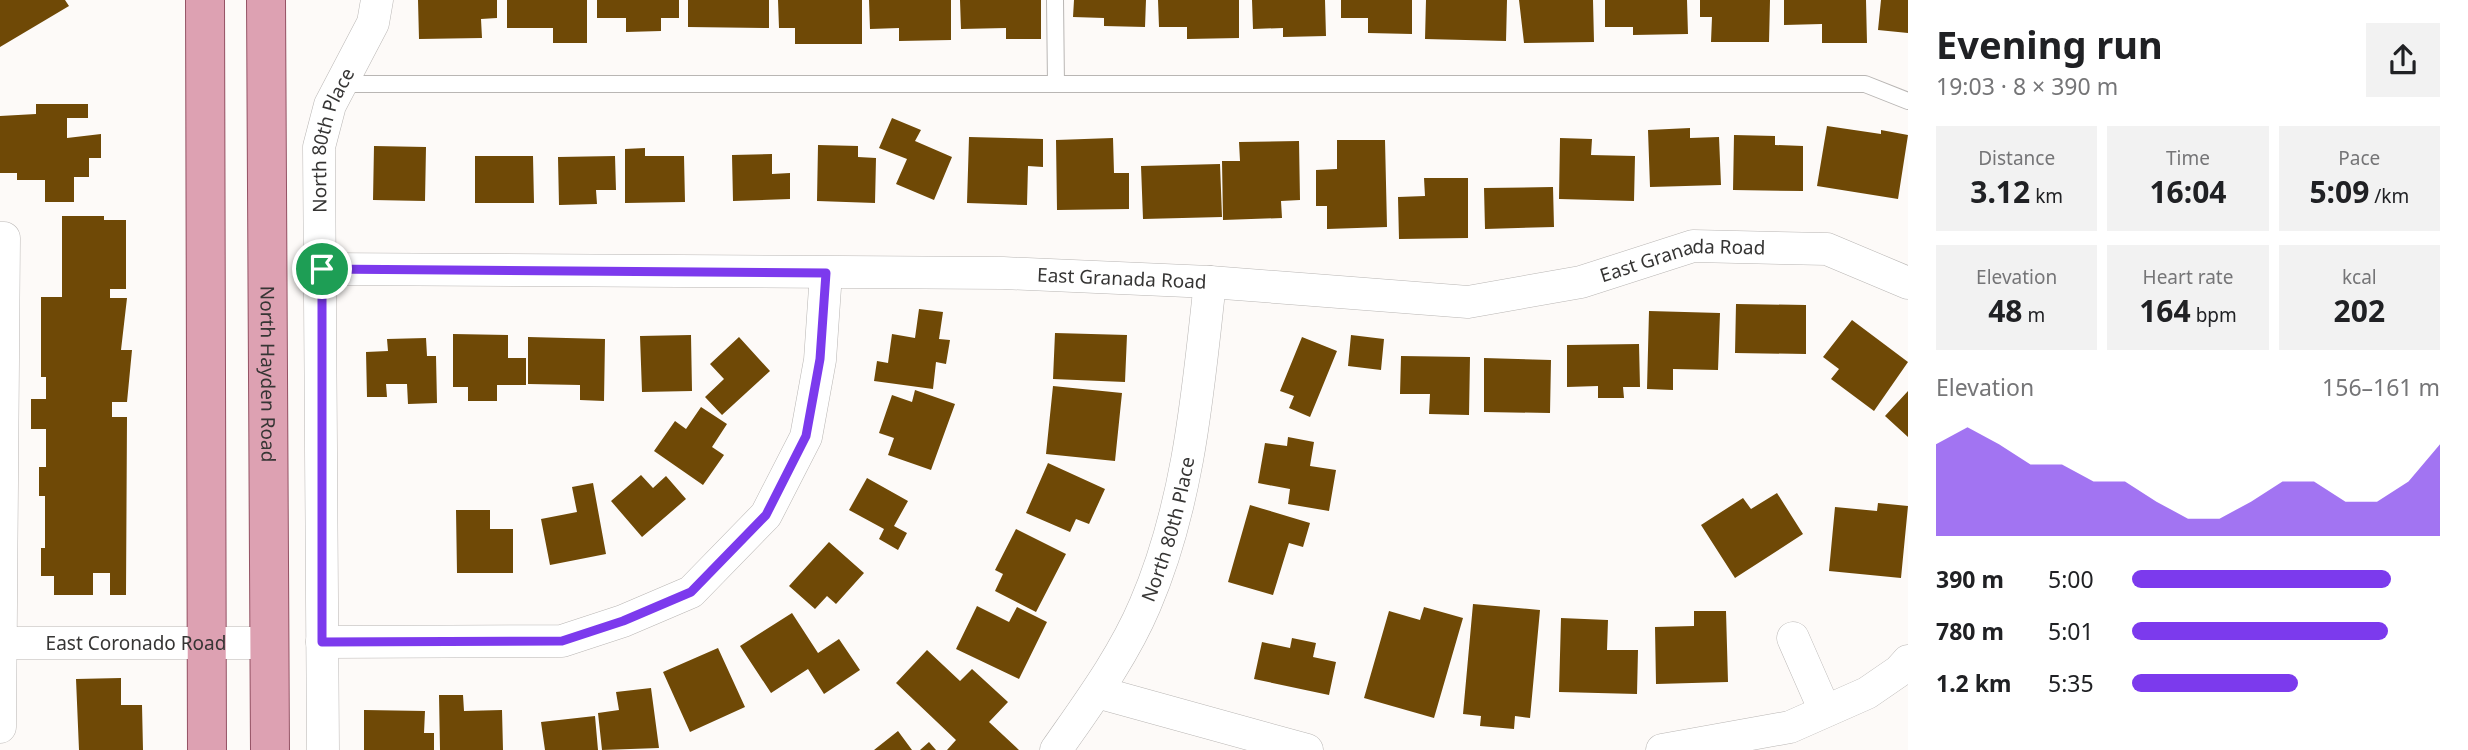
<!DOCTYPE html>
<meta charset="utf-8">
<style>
:root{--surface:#fff;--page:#f2f2f2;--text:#202124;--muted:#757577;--accent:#7c3aed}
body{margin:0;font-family:"Noto Sans",sans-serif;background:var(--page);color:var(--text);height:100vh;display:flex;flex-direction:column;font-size:26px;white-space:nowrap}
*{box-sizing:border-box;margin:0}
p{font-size:23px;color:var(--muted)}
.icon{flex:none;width:38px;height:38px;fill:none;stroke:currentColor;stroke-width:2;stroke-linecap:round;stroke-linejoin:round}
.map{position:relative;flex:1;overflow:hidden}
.details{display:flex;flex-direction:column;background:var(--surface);width:560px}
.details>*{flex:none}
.pin{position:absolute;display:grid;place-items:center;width:60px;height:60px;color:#fff;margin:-30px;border:4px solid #fff;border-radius:50%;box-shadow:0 2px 7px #0007}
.round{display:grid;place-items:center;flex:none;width:74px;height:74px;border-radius:0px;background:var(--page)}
.headline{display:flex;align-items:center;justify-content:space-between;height:119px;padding:0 28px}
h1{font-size:38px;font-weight:700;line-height:52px}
.stats{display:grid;grid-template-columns:repeat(3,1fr);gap:10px;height:119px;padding:7px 28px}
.stats div{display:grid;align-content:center;border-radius:0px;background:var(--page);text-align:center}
.stats b{font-size:30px;font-weight:700}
.stats small{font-size:19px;font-weight:400}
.stats p{font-size:19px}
.chart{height:196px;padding:14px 28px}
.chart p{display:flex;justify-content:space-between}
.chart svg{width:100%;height:126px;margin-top:7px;fill:var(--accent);opacity:.7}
ul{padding:0 28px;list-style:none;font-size:23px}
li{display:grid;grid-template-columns:112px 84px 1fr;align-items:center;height:52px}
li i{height:18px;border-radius:9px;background:var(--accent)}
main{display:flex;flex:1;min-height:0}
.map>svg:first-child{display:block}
.building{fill:#6f4906}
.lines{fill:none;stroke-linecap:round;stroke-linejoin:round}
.service-casing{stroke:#b9b6b4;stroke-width:18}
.minor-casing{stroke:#b9b6b4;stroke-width:33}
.primary-casing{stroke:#945264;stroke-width:40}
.service{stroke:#fff;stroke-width:16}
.minor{stroke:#fff;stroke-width:32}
.primary{stroke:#dda1b2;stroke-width:38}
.route-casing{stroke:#fff;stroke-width:14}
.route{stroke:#7c3aed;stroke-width:9}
.labels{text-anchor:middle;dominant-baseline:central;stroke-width:7;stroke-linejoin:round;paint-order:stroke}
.street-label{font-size:19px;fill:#363534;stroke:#fff}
</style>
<main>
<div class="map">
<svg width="1908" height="750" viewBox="0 0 1908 750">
<rect width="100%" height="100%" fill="#fdfaf8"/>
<path class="building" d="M0,0H65L69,6L0,47Z
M418,0H497V18L481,19L482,38L419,39Z
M507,0H587V43H553V28H507Z
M597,0H679V18H661V31L626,32V18H597Z
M688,0H769V28L688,27Z
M778,0H862V44H795V28H779Z
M869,0H951V40L899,41V28L870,29Z
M960,0H1041V39H1006V28L961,29Z
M1074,0H1146L1145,27L1104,26V18L1073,17Z
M1158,0H1239V38L1187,39V27H1159Z
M1252,0H1325L1326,36L1283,37V28L1253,29Z
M1341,0H1412V34L1368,33V18H1341Z
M1426,0H1507L1506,41L1425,39Z
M1519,0H1593L1594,42L1524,43Z
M1605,0H1687L1688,34L1633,35V27H1605Z
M1700,0H1770L1769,42H1711L1712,17H1700Z
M1784,0H1866L1867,43H1822V24L1784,25Z
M1881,0H1908V33L1878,30Z
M36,104H88V118H67V138L101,134V158H89V177H74V202H45V180H17V173H0V116L36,114Z
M892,118L921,130L915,141L952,157L934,200L896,184L907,159L879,148Z
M1827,126L1881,134V130L1908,135L1898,199L1817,186Z
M1690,128V138L1719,137L1721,185L1650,187L1648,130Z
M1734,135L1775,136V145L1803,146V191L1733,190Z
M969,137L1043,139V167L1028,166L1027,205L967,203Z
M1113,138L1114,173H1129V209L1057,210L1056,140Z
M1560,138L1592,139L1591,155L1635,156L1634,201L1559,199Z
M1337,140H1385L1387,227L1327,229V206H1316V170L1337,169Z
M1299,141L1300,200L1281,201L1282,218L1223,220L1222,161H1240L1239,142Z
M818,145L858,146V157L876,158L875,203L817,201Z
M374,146L426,147L425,201L373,200Z
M645,148V156H684L685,202L625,203V149Z
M772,154V174L790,173V199L733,201L732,155Z
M475,156H533L534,203H475Z
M615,156L616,190H596L597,204L559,205L558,157Z
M1220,164L1222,217L1143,219L1141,166Z
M1424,178H1468V238L1399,239L1398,197L1425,196Z
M1553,187L1554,227L1485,229L1484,188Z
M62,216H104V220H126V289H110V298H127L121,350H132L127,402H112V417H127L126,595H110V573H93V595H54V576H41V548H45V496H39V467H46V429H31V399H46V377H41V297H62Z
M1736,304L1806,305V354L1735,353Z
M919,309L943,312L939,339L950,340L946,364L936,362L933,389L874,381L877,361L888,363L892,334L915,338Z
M1649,311L1720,313L1718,370L1673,369V390L1647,389Z
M1852,320L1908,362L1874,411L1831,379L1839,369L1823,357Z
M1055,333L1127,335L1125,382L1053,379Z
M453,334L508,335V358H526V385H497V401H468V387H453Z
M691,335L692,391L642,392L640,336Z
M1351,335L1384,339L1381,370L1348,366Z
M528,337L605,339L604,401L580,400V385L528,384Z
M739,337L770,371L722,415L705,397L724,379L710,364Z
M1302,337L1337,351L1310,417L1289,408L1294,396L1280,391Z
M426,338L427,356H436L437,403L408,404L407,384H386L387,397H367L366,352L388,351L387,339Z
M1639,344L1640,387H1623L1624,398H1598V386L1567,387V345Z
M1401,356L1470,357L1469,415L1429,414L1430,394H1400Z
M1484,358L1551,360L1550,413L1484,412Z
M1053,386L1122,393L1115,461L1046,454Z
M915,390L955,404L931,470L888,455L894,438L879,433L892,395L912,402Z
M1908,391V437L1885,416Z
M701,407L727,424L712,447L724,455L703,485L654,451L675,421L686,429Z
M1288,437L1314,442L1310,466L1336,470L1329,511L1288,504L1290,489L1258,483L1265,443L1287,446Z
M1048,463L1105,489L1089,524L1076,519L1070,532L1026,513Z
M641,475L653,488L666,476L686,499L642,537L611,501Z
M867,478L908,501L894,526L907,533L898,550L879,539L884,529L849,510Z
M593,483L606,554L550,565L541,519L577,512L572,487Z
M1777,493L1803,534L1735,578L1701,525L1743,498L1751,509Z
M1878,503L1908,506L1901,578L1829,571L1835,507L1877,511Z
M1250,505L1310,523L1303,547L1289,543L1273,595L1228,582Z
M456,510H490V529H513V573H457Z
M1016,529L1066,554L1036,612L995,591L1003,574L995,570Z
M829,542L864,573L836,604L827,596L815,609L789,586Z
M1473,604L1540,610L1530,718L1515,716L1514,729L1480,726L1481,716L1463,714Z
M977,606L1009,622L1017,607L1047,622L1019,679L956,649Z
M1424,607L1463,618L1434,718L1364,698L1389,611L1420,620Z
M1694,611H1726L1728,682L1656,684L1655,627L1694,626Z
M792,613L818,653L839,639L860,670L824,694L808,669L771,693L740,646Z
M1561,618L1608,620L1607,650H1638L1637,694L1559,692Z
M1292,638L1316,643L1313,657L1336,662L1329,695L1254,679L1262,642L1290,648Z
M718,648L745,707L690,732L663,672Z
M927,650L960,681L972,669L1008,702L989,722L1019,750H947L956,740L896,683Z
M121,678V705H142L143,750H79L76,679Z
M651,688L659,748L602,750L598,713L619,710L616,692Z
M439,695H463L464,711L502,710L503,750H440Z
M364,710L425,711L424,733H434V750H364Z
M595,716L598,750H545L541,722Z
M898,731L912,750H874Z
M929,742L936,750H920Z"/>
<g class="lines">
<defs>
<path id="service" d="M1055,0L1056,84
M341,84H1865L1908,101"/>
<g id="minor">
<path d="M0,238H4L0,727"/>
<path id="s1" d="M322,269L1003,273L1210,282L1468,302L1581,282L1693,246L1827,249L1908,283"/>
<path d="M1793,638L1825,711"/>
<path d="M322,642L562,641L623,621L691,592L766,515L806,437L820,360L826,273"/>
<path id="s2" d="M1,643H270"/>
<path d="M1097,692L1307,750"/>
<path id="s3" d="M323,750L319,147L330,105L373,23L377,0"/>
<path id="s4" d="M1056,750C1088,704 1123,657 1145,605C1189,503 1198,391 1210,282"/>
<path d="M1662,750L1790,727L1867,693L1899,671L1908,661"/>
</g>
<g id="primary">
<path d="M205,0L207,750"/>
<path id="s5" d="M266,0L270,750"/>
</g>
</defs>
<use href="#service" class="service-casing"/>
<use href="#minor" class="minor-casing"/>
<use href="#primary" class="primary-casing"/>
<use href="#service" class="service"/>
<use href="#minor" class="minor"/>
<use href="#primary" class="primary"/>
</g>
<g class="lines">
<defs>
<path id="route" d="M322,269L826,273L820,359L806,436L766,515L691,592L623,621L562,641L322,642Z"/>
</defs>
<use href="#route" class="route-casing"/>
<use href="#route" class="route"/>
</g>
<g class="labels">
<g class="street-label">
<text stroke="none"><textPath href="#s3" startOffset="612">North 80th Place</textPath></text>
<text stroke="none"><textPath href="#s1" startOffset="1367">East Granada Road</textPath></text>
<text stroke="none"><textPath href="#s1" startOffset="800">East Granada Road</textPath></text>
<text stroke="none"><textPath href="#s5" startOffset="374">North Hayden Road</textPath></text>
<text stroke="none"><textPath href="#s4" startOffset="250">North 80th Place</textPath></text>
<text stroke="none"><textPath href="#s2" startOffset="135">East Coronado Road</textPath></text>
</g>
</g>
</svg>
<div class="pin" style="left:322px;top:269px;background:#1e9e55"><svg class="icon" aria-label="arrive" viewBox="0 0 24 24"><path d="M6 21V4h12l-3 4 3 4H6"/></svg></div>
</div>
<section class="details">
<div class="headline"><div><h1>Evening run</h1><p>19:03 · 8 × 390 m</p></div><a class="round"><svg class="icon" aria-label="share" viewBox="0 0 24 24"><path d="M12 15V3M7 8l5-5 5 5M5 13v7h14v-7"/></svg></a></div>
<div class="stats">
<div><p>Distance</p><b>3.12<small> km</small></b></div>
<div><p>Time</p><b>16:04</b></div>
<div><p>Pace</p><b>5:09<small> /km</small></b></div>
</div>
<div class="stats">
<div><p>Elevation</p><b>48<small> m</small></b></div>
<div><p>Heart rate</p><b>164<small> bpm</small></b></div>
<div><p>kcal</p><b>202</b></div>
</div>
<div class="chart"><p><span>Elevation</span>156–161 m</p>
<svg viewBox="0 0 160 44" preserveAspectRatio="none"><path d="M0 44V12L10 6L20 12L30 19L40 19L50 25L60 25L70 32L80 38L90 38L100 32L110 25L120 25L130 32L140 32L150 25L160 12V44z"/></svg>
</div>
<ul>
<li><b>390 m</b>5:00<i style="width:84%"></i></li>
<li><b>780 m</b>5:01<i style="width:83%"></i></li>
<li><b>1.2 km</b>5:35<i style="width:54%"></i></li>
</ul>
</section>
</main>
